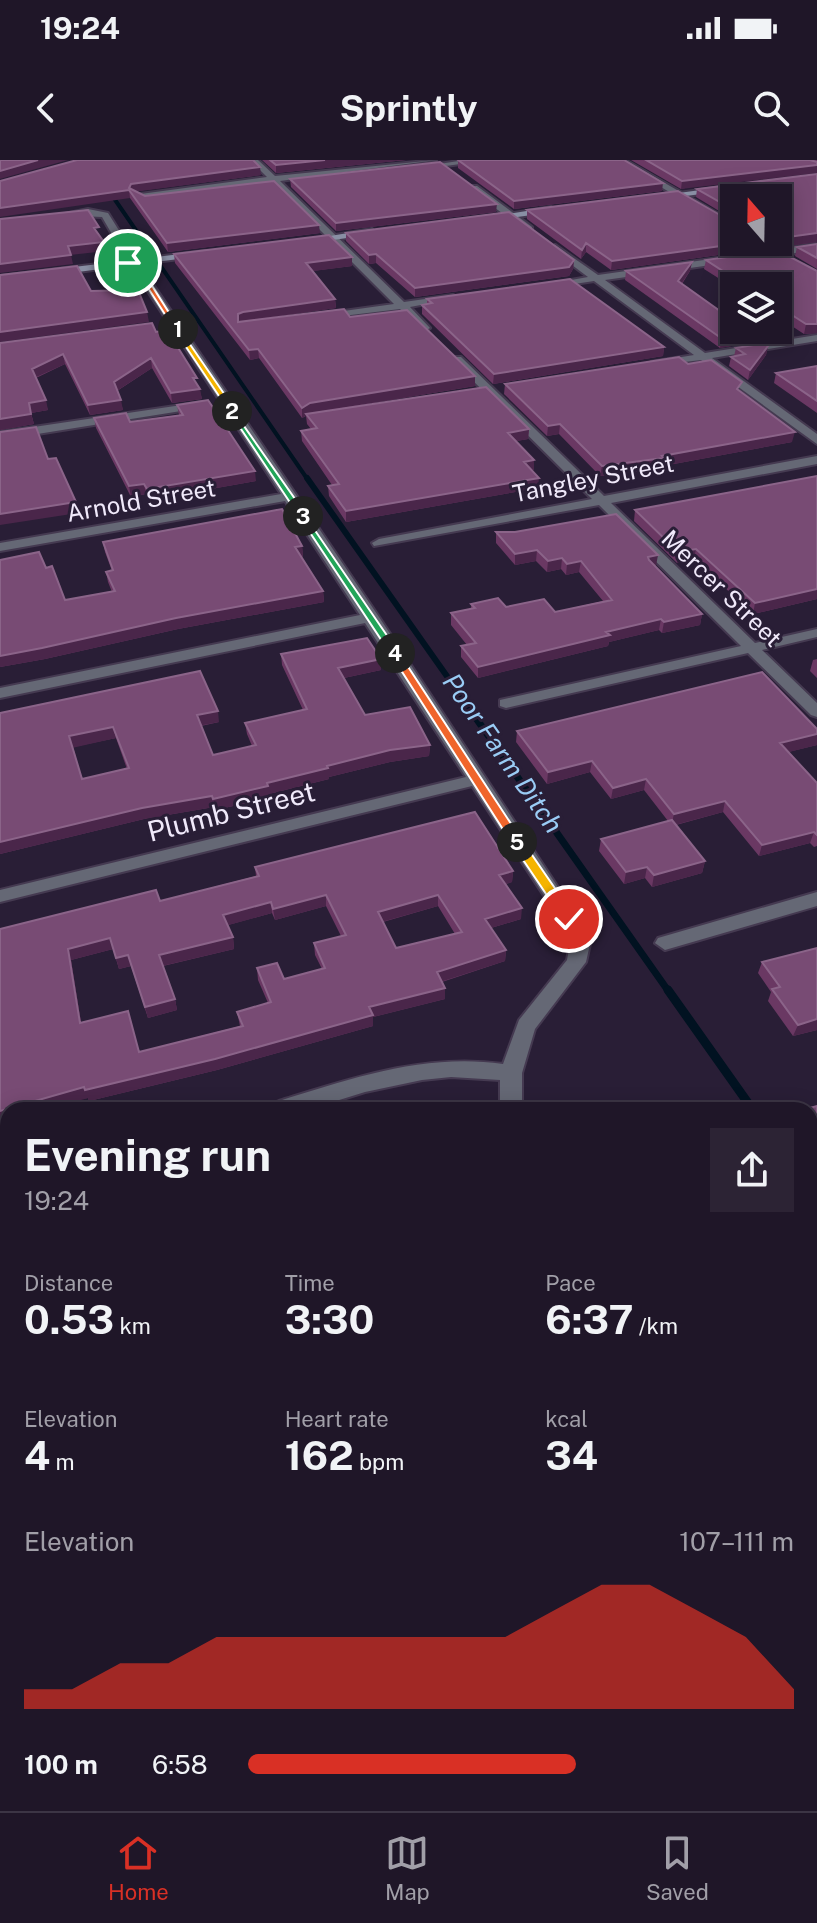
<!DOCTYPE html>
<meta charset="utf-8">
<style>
:root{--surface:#1f1628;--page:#2c2334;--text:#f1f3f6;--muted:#a19fa8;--line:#3c3545;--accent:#d93025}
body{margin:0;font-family:"Public Sans",sans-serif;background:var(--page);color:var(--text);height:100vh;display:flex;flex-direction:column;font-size:30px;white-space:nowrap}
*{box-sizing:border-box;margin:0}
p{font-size:26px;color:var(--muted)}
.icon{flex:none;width:44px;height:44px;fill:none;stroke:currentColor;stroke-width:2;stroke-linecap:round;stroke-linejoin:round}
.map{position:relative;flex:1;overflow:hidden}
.panel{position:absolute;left:0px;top:942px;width:818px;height:710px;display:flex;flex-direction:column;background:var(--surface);border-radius:24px 24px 0 0;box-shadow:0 4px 20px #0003,0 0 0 2px var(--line)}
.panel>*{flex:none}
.needle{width:52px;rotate:340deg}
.fabs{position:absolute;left:720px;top:24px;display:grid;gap:16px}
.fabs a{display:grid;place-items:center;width:72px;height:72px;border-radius:0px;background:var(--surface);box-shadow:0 4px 20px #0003,0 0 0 2px var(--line);font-size:40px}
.pin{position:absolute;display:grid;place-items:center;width:68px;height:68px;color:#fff;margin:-34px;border:4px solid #fff;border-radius:50%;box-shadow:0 2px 8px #0007}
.km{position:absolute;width:40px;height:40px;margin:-20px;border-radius:50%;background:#222;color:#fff;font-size:22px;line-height:40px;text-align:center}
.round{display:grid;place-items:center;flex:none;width:84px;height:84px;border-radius:0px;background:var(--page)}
.summary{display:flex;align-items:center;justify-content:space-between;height:136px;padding:0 24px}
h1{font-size:44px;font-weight:700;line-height:60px}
.figures{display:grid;grid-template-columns:repeat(3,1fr);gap:12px;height:136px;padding:8px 24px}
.figures div{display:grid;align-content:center}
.figures b{font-size:40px;font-weight:700}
.figures small{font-size:22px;font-weight:400}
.figures p{font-size:22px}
.chart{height:224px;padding:16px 24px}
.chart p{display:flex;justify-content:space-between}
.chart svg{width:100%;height:144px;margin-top:8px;fill:var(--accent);opacity:.7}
ul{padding:0 24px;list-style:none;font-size:26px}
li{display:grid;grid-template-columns:128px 96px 1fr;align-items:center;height:60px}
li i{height:20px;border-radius:10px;background:var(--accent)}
.status{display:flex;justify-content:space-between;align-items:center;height:56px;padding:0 40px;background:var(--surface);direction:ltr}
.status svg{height:22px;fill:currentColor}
header{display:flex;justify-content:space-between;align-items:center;height:104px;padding:0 24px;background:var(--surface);font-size:36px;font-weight:700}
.tab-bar{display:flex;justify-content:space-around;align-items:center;height:112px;border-top:2px solid var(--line);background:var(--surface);font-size:22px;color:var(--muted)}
.tab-bar a{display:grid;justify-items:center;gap:4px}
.tab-bar .current{color:var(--accent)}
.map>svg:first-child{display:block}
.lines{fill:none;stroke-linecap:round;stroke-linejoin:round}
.stream-far3{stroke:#011221;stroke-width:4}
.stream-far2{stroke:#011221;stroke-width:6}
.stream-far1{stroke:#011221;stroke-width:7}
.stream{stroke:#011221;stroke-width:9}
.street-casing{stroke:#453a51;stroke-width:4}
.secondary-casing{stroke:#453a51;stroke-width:4}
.street{fill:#656875;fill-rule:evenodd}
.secondary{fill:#898fa4;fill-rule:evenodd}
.wall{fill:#6a3863;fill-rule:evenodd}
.shaded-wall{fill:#4a264a}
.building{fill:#784b74;stroke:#8b6489;stroke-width:2;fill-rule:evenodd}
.split-1{fill:#f0652b;stroke:#fff;stroke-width:2}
.split-2{fill:#f5b400;stroke:#fff;stroke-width:2}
.split-3{fill:#22a559;stroke:#fff;stroke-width:2}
.split-4{fill:#22a559;stroke:#fff;stroke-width:2}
.split-5{fill:#f0652b;stroke:#fff;stroke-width:2}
.split-6{fill:#f5b400;stroke:#fff;stroke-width:2}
.labels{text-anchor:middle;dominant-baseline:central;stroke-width:6;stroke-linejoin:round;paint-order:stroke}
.far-street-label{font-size:24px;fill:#f0e9fa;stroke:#291e36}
.far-water-label{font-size:26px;font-style:italic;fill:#9accf5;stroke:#291e36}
.street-label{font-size:28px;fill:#f0e9fa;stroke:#291e36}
</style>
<div class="status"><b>19:24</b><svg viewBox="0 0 49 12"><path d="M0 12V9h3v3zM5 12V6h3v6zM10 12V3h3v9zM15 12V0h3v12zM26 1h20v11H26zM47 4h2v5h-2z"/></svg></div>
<header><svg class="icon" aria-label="back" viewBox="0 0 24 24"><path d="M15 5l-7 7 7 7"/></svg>Sprintly<svg class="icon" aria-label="search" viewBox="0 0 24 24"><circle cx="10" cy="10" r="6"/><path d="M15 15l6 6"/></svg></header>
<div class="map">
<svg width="817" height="1651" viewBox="0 0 817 1651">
<rect width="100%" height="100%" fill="#291e36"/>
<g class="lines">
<path class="stream-far3" d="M111,34L308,320"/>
<path class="stream-far2" d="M307,318L468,546"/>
<path class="stream-far1" d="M466,544L669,832"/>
<path class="stream" d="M668,830L753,950
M810,1031L817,1041"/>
<defs>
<path id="street" d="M250,0H258L275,16L436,0L280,21L404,142L453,135L458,138L410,147L430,168L425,171L400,149L318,159V155L322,154L394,144L271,21L162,35V38L146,41L133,35L267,17Z
M465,0H489L417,10L413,8Z
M615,0H625L734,63V70Z
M471,26H477L532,67V71H526L471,30Z
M88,49L108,53L130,88V97L148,117L379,457L579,759L590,784L586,802L535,869L522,913V950H500V920L451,917L422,920L365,932L307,950H268L271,944L279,941C353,918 425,893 503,904L519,860L567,800L570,784L560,760L472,626L0,742V730L466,617L365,463L0,538V528L360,455L285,341L0,391V383L281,334L141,121L120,98V88L102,57L60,55Z
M817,84V90L605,120L705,193L817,175V181L712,198L817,274V284L701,200L651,206V202L694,195L594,121L548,128L543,125L588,117L552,90L555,85L598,115Z
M453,197H461L604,336L817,296V304L611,343L755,483L817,469V477L762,490L817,543V557L811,555L748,493L506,548L500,546V540L741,486L599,345L374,386L372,383L379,379L592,339L453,201Z
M202,242L208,245L206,247L0,280V272Z
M817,732V746L665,790L655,783L658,778Z
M8,1022V1042L0,1044V1024Z
M810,1535L817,1538V1578L810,1576Z"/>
<path id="secondary" d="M722,27L725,31L654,40L650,37Z
M551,47L554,52L488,61L484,58Z
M372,69L375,74L305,84L300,81Z
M205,91L202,96L0,122V116Z
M817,1179V1203L810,1206V1182Z
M8,1495V1525L0,1528V1498Z"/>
</defs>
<use href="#street" class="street-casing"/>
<use href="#secondary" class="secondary-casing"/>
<use href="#street" class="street"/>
<use href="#secondary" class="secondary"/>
</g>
<path class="wall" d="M262,0H406L276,13Z
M458,0L662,31L514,49L458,8Z
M631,0H817V1H811L681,29Z
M817,14V82L779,87L773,84L768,88L611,110L586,92L581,99L527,59V50L734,82H778V38H734V60L696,37L697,29Z
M261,15L137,31L145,36L320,73L168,92L130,38L0,21Z
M290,19L496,52L336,71L291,27Z
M346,73L574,100L573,109L569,116L415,137L376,103L369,104L346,81Z
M817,84V109L795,96L797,87Z
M174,94L352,97V106L312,111L335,139L336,148L244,161L350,157L475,216V226L312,253L529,269L528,279L516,281L534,300V310H532L538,328L346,362L329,336L328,326L332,325L302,281L301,271L311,269L307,264L306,256L302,258L259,198L250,200L175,103Z
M706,100L817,111V173L804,174L778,157V126H734V128L704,109Z
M692,102L690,111L682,124L749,183L720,188L625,120L626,111Z
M427,139L664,187L663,196L493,224L422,154V145L427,144Z
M156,172L198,225L202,239L172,243L152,208L117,231L123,250L90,255L65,204L36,218L48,250L31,253L34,264L0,270V183Z
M768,186L766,195L748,220L729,206L731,197L734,196L736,188Z
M688,204L740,231L792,282L663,306V308L600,316L559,274L547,276L504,234L505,224Z
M817,206V253L774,223L776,213Z
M177,245L256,321L149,340L146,334L131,337L96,268L94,258L130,262L179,255Z
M817,316V439L753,454L694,399L677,403L634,361L635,350Z
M496,372L656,406L655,407L702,454L700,465L662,473L659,470L609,482L608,486L478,518L461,497V486L467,485L451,465V453L471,449V444L555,452L603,441L579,412L566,415L561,409L547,412L536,401L515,405L496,383Z
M103,382L302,386L303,397H301L323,431L324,442L178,469L45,499L0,507V400L46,408L65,440L112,432L108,422L106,412L112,411L105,392Z
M281,494L381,510L344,518L365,555L430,585L429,596L390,602L329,617V619L269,634L270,638L215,650L214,647L144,659L0,694V561L219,562L201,566L213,595L252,586L247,574L245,563L303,550L282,505ZM116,578L127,609L82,619L73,587Z
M817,499V518L810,511L813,500Z
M817,569V585L788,592L817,623V686L814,687L810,683L759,696L723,652L676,665L705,701L702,713L652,727L645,718L624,724L599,691L601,679L668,661L644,630L611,639L590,612L547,624L516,582L517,571Z
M255,707L513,711L512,722L506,724L521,759L491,768L506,790L505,801L442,822L445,828V839L373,857V866L217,910L89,941L88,938L8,950V961L0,963V769L160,741L256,716ZM326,746L341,776L314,783L315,795L322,809L284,819L257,808L258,820L268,843L237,852L240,866L139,892L81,863L71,800L113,789L119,809L131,806L148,858L177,850L175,839L163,806L234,789L233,777L228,765L272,753L275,760ZM438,746L455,774L396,788L383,762Z
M762,802L817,870L793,876L768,841L771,832L758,813Z
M817,946V1005L810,994V950Z
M817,1242V1395L810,1398V1245Z"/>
<path class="shaded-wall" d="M38,0H68L0,19V11Z
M325,0H406L276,13V5Z
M817,5V13L681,29L682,21Z
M260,7L261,15L133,32L129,28L131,24Z
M663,23L662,31L514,49V41Z
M129,30L130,38L0,57V48Z
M497,44L496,52L336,71V63Z
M319,65L320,73L168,92L167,83Z
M817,73V82L779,87L781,78Z
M104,82L106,91L70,95L68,86Z
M750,82H773V84L768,88L611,110L612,101Z
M586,83V92L581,99L582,90Z
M376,94V103L369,104V95Z
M71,95L73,104L0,113V104Z
M352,97V106L306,112V103Z
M574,100L573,109L569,116L415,137V128Z
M692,102L690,111L677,130L678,121Z
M335,139L336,148L244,161L239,163L238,154L243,152Z
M147,152L149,162L0,182V172Z
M806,164H817V173L804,174Z
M751,174L749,183L720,188L721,178Z
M768,186L766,195L748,220L750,210Z
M664,187L663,196L493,224L494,214Z
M258,189L259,198L250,200L249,190Z
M63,194L65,204L34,218L32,209Z
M151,198L152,208L115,232L114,222Z
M475,216V226L311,253L302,258V248L310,243Z
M200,229L202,239L172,243L171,233Z
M46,240L48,250L31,253L29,243Z
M121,240L123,250L90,255L88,245Z
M31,254L34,264L0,270V259Z
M560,264L559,274L547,276L548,266Z
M529,269L528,279L507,283L508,273Z
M795,272L792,282L663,306V308L600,316L602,306Z
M534,300V310L523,312L524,302Z
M255,311L256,321L149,340L147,329Z
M539,318L538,328L346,362V351Z
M144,324L146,334L131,337L129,326Z
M76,342L78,353L0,365V354Z
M302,386L303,397L296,398L295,387Z
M696,389L694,399L677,403L678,392Z
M537,390L536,401L515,405V394Z
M658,395L656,406L646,408L648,397Z
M562,398L561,409L547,412L548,401Z
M581,401L579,412L566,415L567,404Z
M817,429V439L753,454L755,443Z
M323,431L324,442L178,469L45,499L0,507V496L176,458Z
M702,454L700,465L662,473L664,462Z
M661,459L659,470L609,482L608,486L478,518V507L606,472Z
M381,499V510L339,519L338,508Z
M218,551L219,562L198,566L197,555Z
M113,567L116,578L72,588L69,576Z
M817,574V585L777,595L780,583Z
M430,585L429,596L390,602L329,617V619L269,634L270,638L215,650L213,639L267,623L327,606L390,590Z
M592,601L590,612L547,624L548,612Z
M646,619L644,630L611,639L613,628Z
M212,636L214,647L144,659L0,694V682L142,648Z
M725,641L723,652L671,666L674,654Z
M814,672L810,683L759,696L762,685Z
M705,701L702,713L652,727L654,715Z
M647,707L645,718L624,724L626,712Z
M513,711L512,722L499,726V715Z
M326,735V746L275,760L273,749Z
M438,735V746L378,763V752Z
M271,742L272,753L225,766L223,755Z
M522,748L521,759L484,770L485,759Z
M233,777L234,789L162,806L159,795Z
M110,778L113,789L71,800L83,874L80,863L68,789Z
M506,790L505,801L437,823V812Z
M128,795L131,806L119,809L116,798Z
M445,828V839L373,857V866L217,910L89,941L88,938L47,950H8V961L0,963V951L369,847Z
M175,839L177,850L148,858L145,847Z
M817,859V870L793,876L798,865Z
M817,1081V1091L810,1106V1087L812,1082Z
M8,1174V1186L0,1189V1177Z
M8,1385V1394L6,1395L0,1388Z
M817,1388V1395L810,1398V1397Z
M207,1644H223L207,1651H191Z"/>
<path class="building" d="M0,0H38L0,11Z
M77,0H253L260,7L131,24L129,28L145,36L274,21L319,65L167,83L129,30L0,48V21Z
M270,0H325L276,5Z
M458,0H624L663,23L514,41Z
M646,0H810L817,2V5L682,21Z
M440,2L497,44L336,63L290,19Z
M817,14V73L781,78L778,77V38H734V50L697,29Z
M678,31L734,63V82H750L612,101L586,83L582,90L527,50Z
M88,50L99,67L94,68L104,82L68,86L71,95L0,104V59Z
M509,52L574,100L569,107L415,128L376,94L369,95L346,73Z
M329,75L352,97L306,103L335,139L243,152L238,154V162L344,149L350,157L407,150L475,216L310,243L302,248L258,189L249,190L174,94Z
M817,84V98L797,87Z
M777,90L817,111V164H806L778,146V126H746L706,100Z
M692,102L678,121L734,161V170H746L751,174L721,178L626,111Z
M77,106L91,131L138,130L147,152L0,172V115Z
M570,119L664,187L494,214L422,145L432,143L427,139Z
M152,163L156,172L167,170L197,218H193L200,229L171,233L151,198L114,222L121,240L88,245L63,194L32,209L46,240L29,243L31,254L0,259V183Z
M765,183L768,186L750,210L731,197L745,194L736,188Z
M679,197L688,204L711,200L742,222L737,229L795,272L662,296L664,298L602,306L560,264L548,266L505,224Z
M817,206V241L776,213Z
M486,227L529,269L508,273L534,300L524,302L539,318L346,351L328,326L339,324L301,271L317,268L306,254Z
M208,240L255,311L147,329L144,324L129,326L94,258L126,253L130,262L183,255L177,245Z
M36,267L48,299L56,298L76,342L0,354V272Z
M817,316V429L755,443L696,389L678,392L635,350Z
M282,349L302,386L295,387L323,431L176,458L42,488L0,496V400L39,392L46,408L52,406L65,440L115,431L106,412L113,410L103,382Z
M616,354L658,395L648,397L649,400L702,454L664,462L661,459L606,472L610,475L478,507L461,486L476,483L451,453L475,448L471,444L498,438L506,447L544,439L555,452L612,440L581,401L567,404L562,398L548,401L537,390L515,394L496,372H515Z
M367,478L381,499L338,508L365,555L410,547L430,585L390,590L327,606L328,608L267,623L268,626L213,639L212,636L142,648L0,682V553L200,511L218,551L197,555L213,595L256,585L245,563L307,549L281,494ZM113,567L129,608L82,619L69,576Z
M762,512L817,569V574L780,583L817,623V675L814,672L762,685L725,641L674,654L646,619L613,628L592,601L548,612L517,571Z
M475,652L513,711L499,715L522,748L485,759L506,790L437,812L445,828L369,847L373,855L215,899L85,930L84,927L0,951V769L156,730L160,741L259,716L255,707ZM326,735L346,775L314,783L325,808L284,819L277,803L257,808L271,842L237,852L243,866L139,892L128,851L80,863L68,789L110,778L116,798L128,795L145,847L175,839L159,795L233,777L223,755L271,742L273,749ZM438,735L462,772L396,788L378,752Z
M672,660L705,701L654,715L647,707L626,712L601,679Z
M817,788V859L798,865L772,829L780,827L762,802Z
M817,946V986L810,976V950H802Z
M810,1060L817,1070V1081L812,1082L817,1091L810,1093Z
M8,1102V1174L0,1177V1104Z
M7,1241L8,1248V1385L0,1388V1243Z
M817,1242V1380L810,1368V1245Z
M26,1644H207L191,1651H27Z
M411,1644H467L469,1651H413Z
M589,1644H736L739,1651H592Z"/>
<path class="split-1" d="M126,101H130L147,118L180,170H175L143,120Z"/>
<path class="split-2" d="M178,167L236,251L235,253L229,251L174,169Z"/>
<path class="split-3" d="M232,249L307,356L306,358L299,356L229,251Z"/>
<path class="split-4" d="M303,353L399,493L398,495L390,493L299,356Z"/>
<path class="split-5" d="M395,490L399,493L521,679V685H513L390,493Z"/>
<path class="split-6" d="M517,678L521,679L574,756V762H565L511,682Z"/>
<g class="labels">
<g class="far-street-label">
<text transform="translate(593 318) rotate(-11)">Tangley Street</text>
<text transform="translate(141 340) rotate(-10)">Arnold Street</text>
<text transform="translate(722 428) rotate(44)">Mercer Street</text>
</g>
<g class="far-water-label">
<text transform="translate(503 593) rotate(55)">Poor Farm Ditch</text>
</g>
<g class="street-label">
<text transform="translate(231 651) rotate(-14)">Plumb Street</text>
</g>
</g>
</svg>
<div class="fabs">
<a><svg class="needle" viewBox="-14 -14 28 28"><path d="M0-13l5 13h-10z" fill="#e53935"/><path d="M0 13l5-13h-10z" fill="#a19fa8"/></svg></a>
<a><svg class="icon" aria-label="layers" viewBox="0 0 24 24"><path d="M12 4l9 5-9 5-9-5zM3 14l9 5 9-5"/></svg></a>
</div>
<div class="pin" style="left:128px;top:103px;background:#1e9e55"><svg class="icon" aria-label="arrive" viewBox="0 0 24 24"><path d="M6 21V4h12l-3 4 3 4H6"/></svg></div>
<div class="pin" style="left:569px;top:759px;background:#d93025"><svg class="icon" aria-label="check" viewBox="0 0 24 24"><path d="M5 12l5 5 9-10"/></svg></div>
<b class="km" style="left:178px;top:169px">1</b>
<b class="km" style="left:232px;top:251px">2</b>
<b class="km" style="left:303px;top:356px">3</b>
<b class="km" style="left:395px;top:493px">4</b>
<b class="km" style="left:517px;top:682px">5</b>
<section class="panel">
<div class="summary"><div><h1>Evening run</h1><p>19:24</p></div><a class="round"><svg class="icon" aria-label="share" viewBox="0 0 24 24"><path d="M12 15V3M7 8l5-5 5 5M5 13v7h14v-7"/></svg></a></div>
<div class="figures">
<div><p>Distance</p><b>0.53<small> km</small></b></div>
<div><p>Time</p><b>3:30</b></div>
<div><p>Pace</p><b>6:37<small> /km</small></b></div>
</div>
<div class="figures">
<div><p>Elevation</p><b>4<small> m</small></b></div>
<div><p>Heart rate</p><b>162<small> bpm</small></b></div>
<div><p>kcal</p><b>34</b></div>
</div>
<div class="chart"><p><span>Elevation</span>107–111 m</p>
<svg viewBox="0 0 160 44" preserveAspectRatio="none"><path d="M0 44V38L10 38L20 30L30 30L40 22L50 22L60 22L70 22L80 22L90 22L100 22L110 14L120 6L130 6L140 14L150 22L160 38V44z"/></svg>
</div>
<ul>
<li><b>100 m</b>6:58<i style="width:60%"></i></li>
</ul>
</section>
</div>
<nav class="tab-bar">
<a class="current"><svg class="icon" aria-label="home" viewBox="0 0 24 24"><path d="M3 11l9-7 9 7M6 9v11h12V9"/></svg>Home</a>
<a><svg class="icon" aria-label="map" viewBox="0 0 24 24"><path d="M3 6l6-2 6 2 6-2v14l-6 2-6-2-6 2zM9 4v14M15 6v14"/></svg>Map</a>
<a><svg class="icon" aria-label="saved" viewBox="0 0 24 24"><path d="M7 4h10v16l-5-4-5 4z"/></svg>Saved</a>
</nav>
